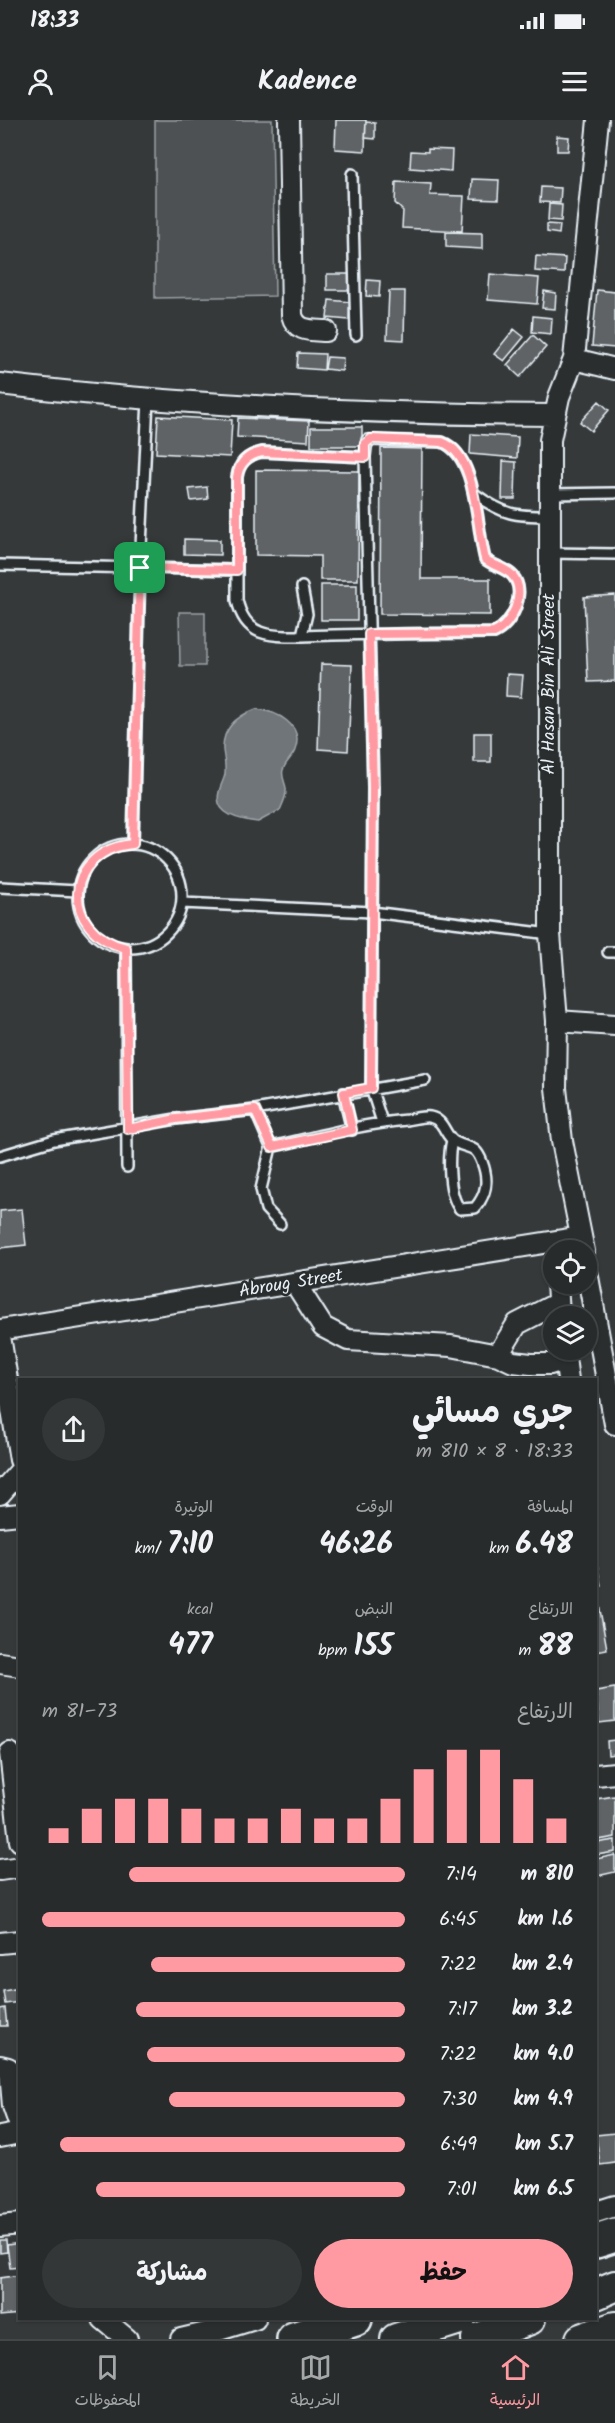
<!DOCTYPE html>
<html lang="ar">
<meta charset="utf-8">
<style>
:root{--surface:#282b2c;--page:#343738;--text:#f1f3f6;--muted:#a5a7a9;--line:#444748;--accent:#ff9aa2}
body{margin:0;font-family:Kalam,"Playpen Sans Arabic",sans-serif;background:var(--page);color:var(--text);direction:rtl;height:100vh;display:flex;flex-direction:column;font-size:22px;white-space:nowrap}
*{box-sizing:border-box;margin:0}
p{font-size:20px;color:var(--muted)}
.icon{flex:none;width:33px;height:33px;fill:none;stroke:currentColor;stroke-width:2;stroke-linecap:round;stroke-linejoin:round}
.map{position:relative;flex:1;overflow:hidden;direction:ltr}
.sheet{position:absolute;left:18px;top:1258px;width:579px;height:942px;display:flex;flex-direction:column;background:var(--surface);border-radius:0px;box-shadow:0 2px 4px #0004,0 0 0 2px var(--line);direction:rtl}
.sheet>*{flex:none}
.tools{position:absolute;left:543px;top:1120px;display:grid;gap:12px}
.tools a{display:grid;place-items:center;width:54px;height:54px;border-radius:50%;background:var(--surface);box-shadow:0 2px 4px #0004,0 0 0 2px var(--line);font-size:30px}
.pin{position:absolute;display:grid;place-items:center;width:51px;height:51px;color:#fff;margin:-26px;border-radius:12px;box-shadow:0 3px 9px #0006}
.round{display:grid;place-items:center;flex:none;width:63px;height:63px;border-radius:32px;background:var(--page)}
.overview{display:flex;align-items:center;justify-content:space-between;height:102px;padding:0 24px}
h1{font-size:33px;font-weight:700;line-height:45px}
.metrics{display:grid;grid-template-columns:repeat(3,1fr);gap:9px;height:102px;padding:6px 24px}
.metrics div{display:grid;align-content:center}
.metrics b{font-size:30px;font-weight:700}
.metrics small{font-size:16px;font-weight:400}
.metrics p{font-size:16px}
.chart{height:168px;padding:12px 24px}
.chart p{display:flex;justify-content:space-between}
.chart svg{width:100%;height:108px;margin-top:6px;stroke:var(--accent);stroke-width:6}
.action{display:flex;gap:12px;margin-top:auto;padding:12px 24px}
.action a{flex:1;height:69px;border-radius:36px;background:var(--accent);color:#111;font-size:24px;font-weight:700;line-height:69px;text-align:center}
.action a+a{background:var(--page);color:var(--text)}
ul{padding:0 24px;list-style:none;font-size:20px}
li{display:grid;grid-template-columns:96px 72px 1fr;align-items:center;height:45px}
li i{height:15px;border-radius:8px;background:var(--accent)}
.status{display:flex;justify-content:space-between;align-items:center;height:42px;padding:0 30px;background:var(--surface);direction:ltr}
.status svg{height:16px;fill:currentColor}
header{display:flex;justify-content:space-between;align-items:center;height:78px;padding:0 24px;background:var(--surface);font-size:27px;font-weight:700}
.tabs{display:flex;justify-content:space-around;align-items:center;height:84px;border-top:2px solid var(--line);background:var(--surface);font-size:16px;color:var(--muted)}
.tabs a{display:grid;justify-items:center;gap:3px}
.tabs .selected{color:var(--accent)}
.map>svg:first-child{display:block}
.garden{fill:#4d5152;stroke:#9aa1a5;stroke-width:1.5}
.water{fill:#707579;stroke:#a0a7ac;stroke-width:1.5}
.building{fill:#5f6365;stroke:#e8f1f8;stroke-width:1.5}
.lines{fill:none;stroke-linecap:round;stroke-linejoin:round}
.lane-casing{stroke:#e8f1f8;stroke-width:14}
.street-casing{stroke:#e8f1f8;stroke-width:24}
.primary-casing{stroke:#e8f1f8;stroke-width:34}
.highway-casing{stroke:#e8f1f8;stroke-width:38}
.lane{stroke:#2a2d2e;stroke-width:9}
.street{stroke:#2a2d2e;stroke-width:20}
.primary{stroke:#2a2d2e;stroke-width:30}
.highway{stroke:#2a2d2e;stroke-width:33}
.route-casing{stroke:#fff;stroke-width:12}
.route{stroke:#ff9aa2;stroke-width:8}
.labels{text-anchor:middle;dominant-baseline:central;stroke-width:5;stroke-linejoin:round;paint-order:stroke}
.street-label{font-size:18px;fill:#e8f1f8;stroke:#2a2d2e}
</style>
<div class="status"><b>18:33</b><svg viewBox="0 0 49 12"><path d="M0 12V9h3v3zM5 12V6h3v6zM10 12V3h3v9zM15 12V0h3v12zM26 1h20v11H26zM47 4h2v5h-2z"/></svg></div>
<header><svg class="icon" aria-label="menu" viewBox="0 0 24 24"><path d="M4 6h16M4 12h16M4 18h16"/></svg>Kadence<svg class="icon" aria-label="person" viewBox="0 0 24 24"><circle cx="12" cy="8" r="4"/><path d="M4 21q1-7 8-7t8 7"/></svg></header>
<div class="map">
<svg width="615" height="2219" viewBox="0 0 615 2219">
<rect width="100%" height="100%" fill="#35393a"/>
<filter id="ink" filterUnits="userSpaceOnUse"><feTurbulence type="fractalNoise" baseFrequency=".0167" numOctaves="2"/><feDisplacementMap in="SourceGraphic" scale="12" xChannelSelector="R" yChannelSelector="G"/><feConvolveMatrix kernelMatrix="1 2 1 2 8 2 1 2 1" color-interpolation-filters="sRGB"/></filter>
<g filter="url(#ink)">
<path class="garden" d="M155,0H272L275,176L155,178Z
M179,492H205V546H180Z"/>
<path class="water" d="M256,589C275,591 305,604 295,630C293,637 285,642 283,650C281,656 285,662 286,668C287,676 283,683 280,690L258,702C241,700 213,695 219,672C220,666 224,660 225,654C226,646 224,638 223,630C222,608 237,596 256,589Z"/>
<path class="building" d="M336,0H366L365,31L335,29Z
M366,2L375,3V19L365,18Z
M557,16L569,17L568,31H557Z
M428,29L452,30L451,51L410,48L411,31L428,32Z
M472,59L499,60L498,80L471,79Z
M396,62L431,64L430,75L464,76L462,111L402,108L403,91L395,83Z
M541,67L561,68L560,83L540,82Z
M549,84L562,85L561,101L548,100Z
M547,104L560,105L559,114L547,112Z
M446,112L482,113V129L446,127Z
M536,136L565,138L564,153L535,151Z
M327,154H350V170H327Z
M490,154L539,158L537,184L488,180Z
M367,160L380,161L379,177L366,176Z
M597,170L615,172V228L592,226Z
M389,171H405L404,220L387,219Z
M544,171L556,173L555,189L542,188Z
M329,180L350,182L349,200L327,198Z
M533,196L552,198L551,214L532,212Z
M514,209L524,217L504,241L494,234Z
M533,215L546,227L520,257L507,245Z
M298,233L325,234L324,250L297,248Z
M327,237L343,238L342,251L325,249Z
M599,281L609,290L591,311L580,302Z
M158,296L232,300L230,337L156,333Z
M238,298L309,301L308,321L237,317Z
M311,307H362V326H311Z
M471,314L518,317L517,338L470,334Z
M381,328L422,329L421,459H490V495L380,494Z
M503,341L516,342L515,379H502Z
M256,350L359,351L358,460H320V436L256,435Z
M207,367L208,379L191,381L189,369Z
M184,419L220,420V435L184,434Z
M321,465H357V500H321Z
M615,475V561L588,562L584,477Z
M321,544L352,545L348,631L318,629Z
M507,554L523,555L521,577L506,576Z
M474,613H491V642H474Z
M22,1089L26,1125L0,1128V1091Z
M596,1440L601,1466L596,1467Z
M597,1473L607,1529L596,1531V1474Z
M615,1568V1601L599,1603L596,1571Z
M615,1620V1634L608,1635L607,1621Z
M615,1676V1717L598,1720L596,1679Z
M615,1720V1732L596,1735V1723Z
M615,1735V1752L597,1756L596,1739Z
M20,1868V1882L5,1884L3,1871Z
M5,1888L7,1906H0V1889Z
M615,2013V2043L600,2045L596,2015Z
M0,2120H6L7,2132L0,2133Z
M20,2123V2147L10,2148L7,2125Z
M20,2155V2194L0,2196V2158Z"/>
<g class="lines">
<defs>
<path id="lane" d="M352,54L356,215
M365,337L262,332C247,335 239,343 237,357V480C240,494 246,506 260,512C279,519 313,515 333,515C387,514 441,513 494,513C512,505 527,473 513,456C506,448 493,446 485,439C476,407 478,336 442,322L367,320L365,337L373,667L371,968L382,1002
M550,374L615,373
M476,375C504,395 515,396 549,396
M549,433L615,434
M0,445L237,450
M302,467L307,494L302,515
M133,724L140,448L148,279
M78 776a52 52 0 1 1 104 0a52 52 0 1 1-104 0Z
M0,767L78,771
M182,783L372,792L550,814
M126,828L127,1047
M608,832H615
M343,973L352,1010
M255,990L271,1027L261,1069L266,1089L280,1104
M271,1027C316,1017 361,1004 407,1000C414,999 423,996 430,997C445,1000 444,1016 455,1022C470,1030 475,1024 482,1042C489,1060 487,1074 475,1088L460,1089C448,1075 448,1037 452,1020
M0,1036L54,1020L176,999L255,990L425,960"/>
<path id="street" d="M289,0L292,195C296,212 311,210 326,211
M574,239L615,249
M0,264C184,286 368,294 554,295
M557,901L615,905
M584,1131L562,1021L556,968L557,901L550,814V320L559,277L574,239L598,0
M586,1146L615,1304
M295,1163L323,1207L348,1220L451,1226L498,1235L513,1242L531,1244H550L565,1239
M557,1164L559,1194
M0,1210L581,1117
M0,1216L20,1340
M564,1230L568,1260
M498,1235L517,1204L558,1183
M0,1374L20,1351
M0,1396L20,1394
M0,1543L20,1546
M10,1633L20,1721
M596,1655L615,1653
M0,1750L20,1747
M0,1823L20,1821
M0,1946L8,1948L10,1952L13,1986L20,2006
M0,2017L20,2013
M596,2092L615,2086
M0,2106L20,2104
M103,2199L127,2219
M181,2219L219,2210L255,2199"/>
<path id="primary" d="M596,2174L615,2166
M396,2219L460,2199
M477,2219L530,2199
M581,2219L615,2207"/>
<path id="highway" d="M596,2121L615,2115
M294,2219L355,2199"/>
</defs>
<use href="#lane" class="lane-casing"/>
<use href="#street" class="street-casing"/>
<use href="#primary" class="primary-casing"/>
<use href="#highway" class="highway-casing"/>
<use href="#lane" class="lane"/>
<use href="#street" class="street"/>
<use href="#primary" class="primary"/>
<use href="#highway" class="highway"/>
</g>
</g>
<g class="lines" filter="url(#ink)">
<defs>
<path id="route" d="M371,319L442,322C478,335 476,407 485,439C493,446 506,448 513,456C527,473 512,505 494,513L369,514L373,668L371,968L344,973L352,1010L272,1027L255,990L176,999L128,1009L126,828C58,811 64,730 133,724L140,448L237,450V357C239,343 247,335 262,332L365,337V324Z"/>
</defs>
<use href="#route" class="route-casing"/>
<use href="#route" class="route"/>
</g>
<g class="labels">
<g class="street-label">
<text transform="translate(549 564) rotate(-90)">Al Hasan Bin Ali Street</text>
<text transform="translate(291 1164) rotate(-9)">Abroug Street</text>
</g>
</g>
</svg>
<div class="tools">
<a><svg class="icon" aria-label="locate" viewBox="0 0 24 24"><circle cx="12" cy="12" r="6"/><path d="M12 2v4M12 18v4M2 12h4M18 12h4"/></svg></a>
<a><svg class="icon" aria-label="layers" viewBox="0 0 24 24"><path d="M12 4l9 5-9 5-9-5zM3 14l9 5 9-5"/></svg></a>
</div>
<div class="pin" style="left:140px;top:448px;background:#1e9e55"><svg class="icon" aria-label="arrive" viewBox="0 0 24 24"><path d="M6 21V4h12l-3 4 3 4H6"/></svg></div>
<section class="sheet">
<div class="overview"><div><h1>جري مسائي</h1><p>18:33 · 8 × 810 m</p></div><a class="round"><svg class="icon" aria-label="share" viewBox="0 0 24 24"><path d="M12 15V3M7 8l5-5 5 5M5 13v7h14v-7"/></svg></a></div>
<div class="metrics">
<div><p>المسافة</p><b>6.48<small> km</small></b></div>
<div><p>الوقت</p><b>46:26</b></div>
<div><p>الوتيرة</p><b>7:10<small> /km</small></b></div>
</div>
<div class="metrics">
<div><p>الارتفاع</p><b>88<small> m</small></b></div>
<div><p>النبض</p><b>155<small> bpm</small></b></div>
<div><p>kcal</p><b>477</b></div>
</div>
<div class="chart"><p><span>الارتفاع</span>73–81 m</p>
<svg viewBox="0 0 160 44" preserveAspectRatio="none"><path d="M5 44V38M15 44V30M25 44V26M35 44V26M45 44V30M55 44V34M65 44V34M75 44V30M85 44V34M95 44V34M105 44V26M115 44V14M125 44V6M135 44V6M145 44V18M155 44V34"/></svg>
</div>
<ul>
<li><b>810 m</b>7:14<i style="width:76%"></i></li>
<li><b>1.6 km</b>6:45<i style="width:100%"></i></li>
<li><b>2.4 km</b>7:22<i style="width:70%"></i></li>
<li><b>3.2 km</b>7:17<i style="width:74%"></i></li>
<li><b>4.0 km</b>7:22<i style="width:71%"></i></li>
<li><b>4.9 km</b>7:30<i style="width:65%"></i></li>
<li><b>5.7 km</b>6:49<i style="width:95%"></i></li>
<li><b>6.5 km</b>7:01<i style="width:85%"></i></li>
</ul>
<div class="action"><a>حفظ</a><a>مشاركة</a></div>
</section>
</div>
<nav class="tabs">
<a class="selected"><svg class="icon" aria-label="home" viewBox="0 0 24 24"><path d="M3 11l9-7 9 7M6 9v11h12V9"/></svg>الرئيسية</a>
<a><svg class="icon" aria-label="map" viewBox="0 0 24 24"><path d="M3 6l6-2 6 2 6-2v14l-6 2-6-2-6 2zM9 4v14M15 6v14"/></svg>الخريطة</a>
<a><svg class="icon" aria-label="saved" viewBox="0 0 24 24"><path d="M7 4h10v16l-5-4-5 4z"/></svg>المحفوظات</a>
</nav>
